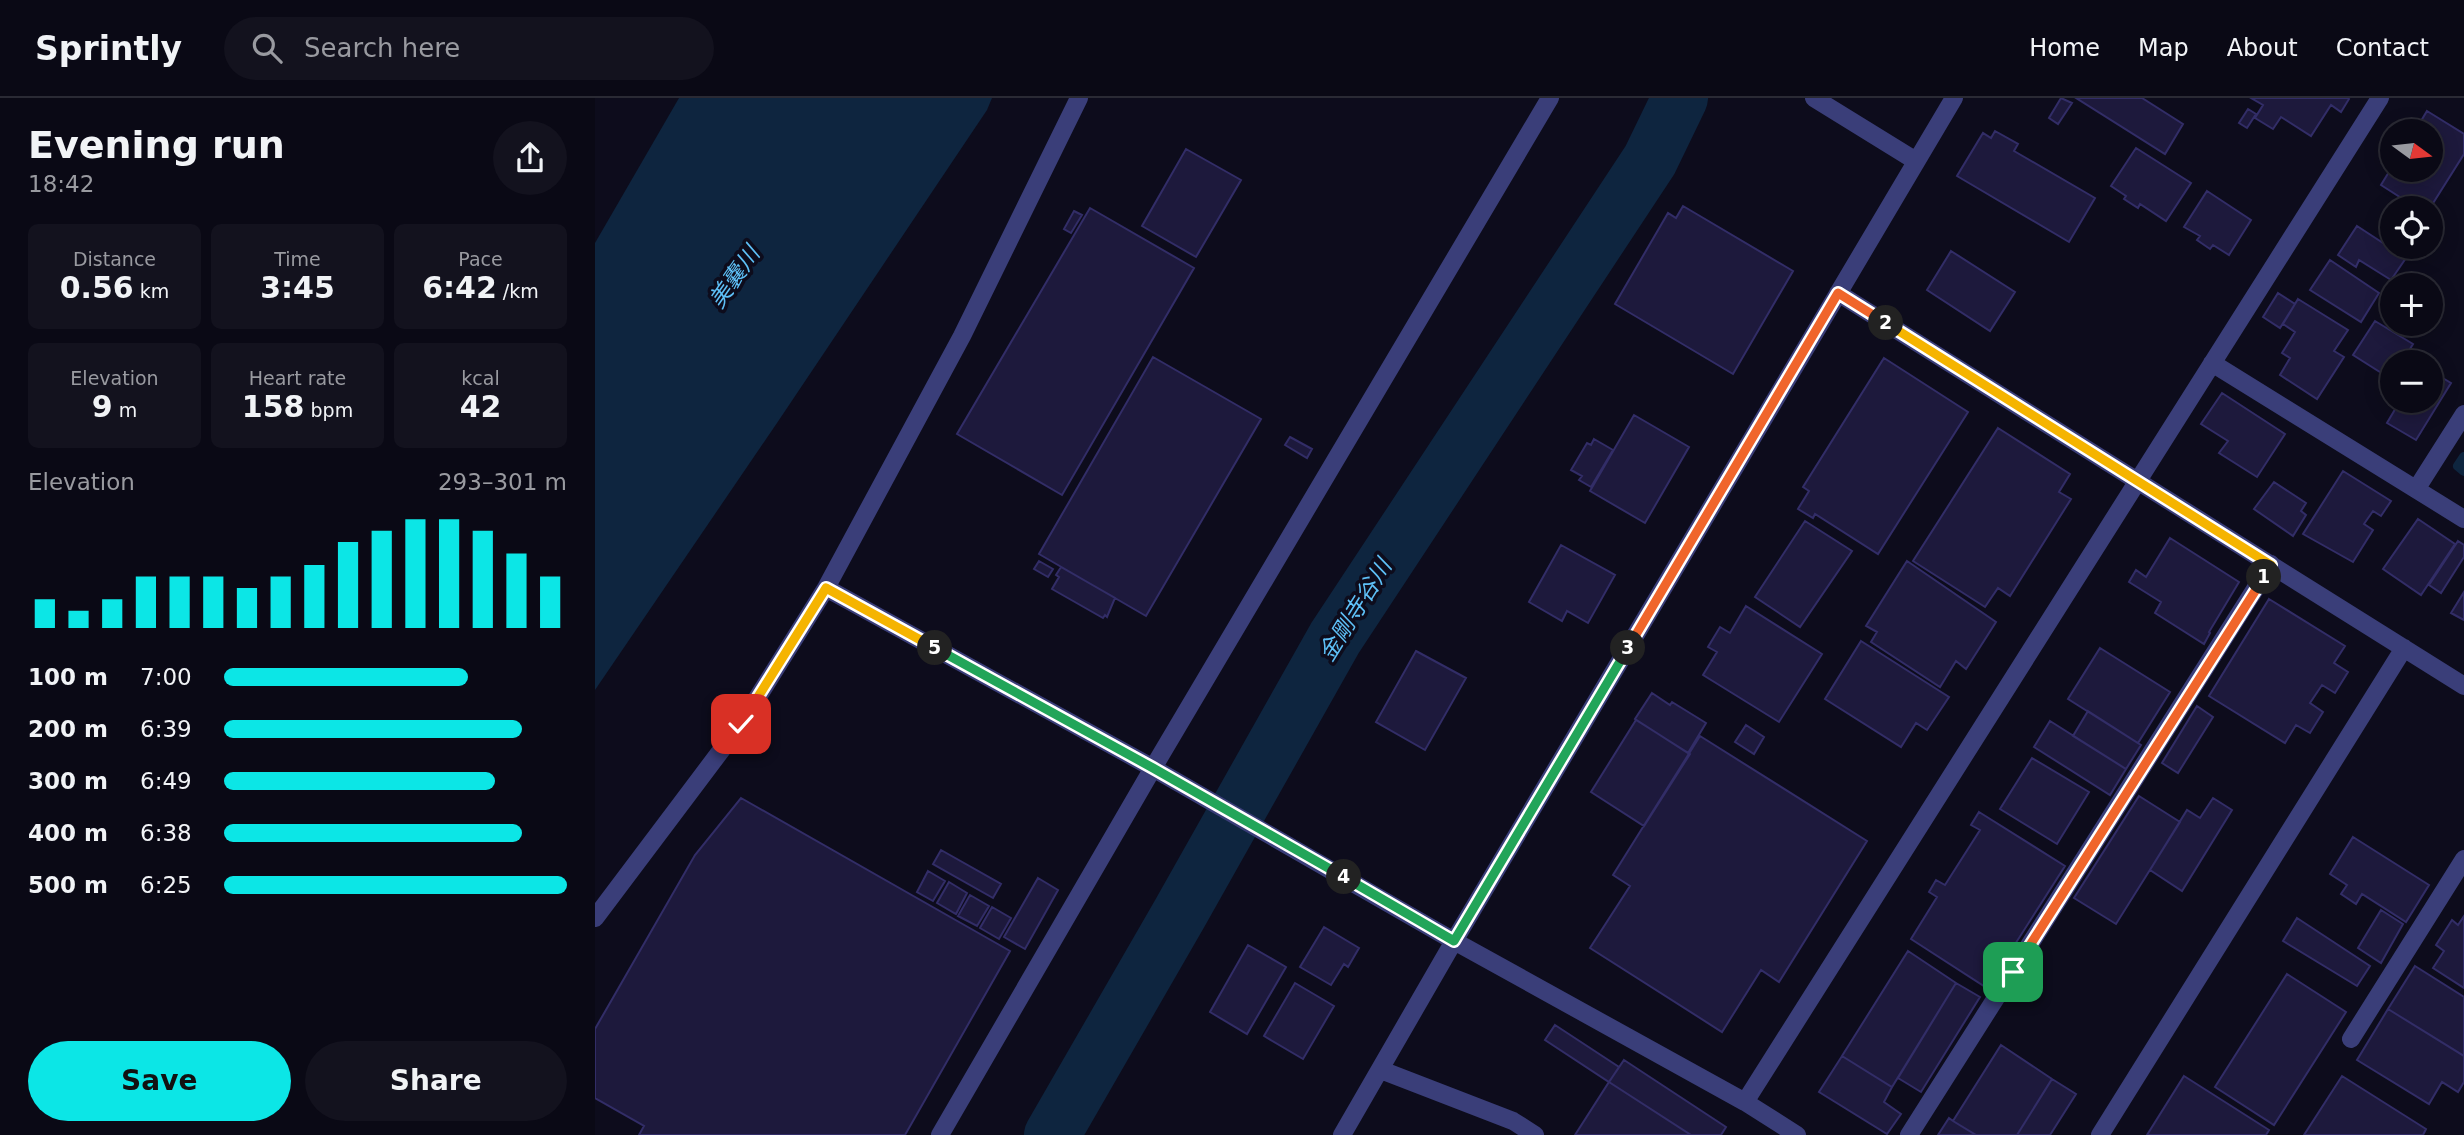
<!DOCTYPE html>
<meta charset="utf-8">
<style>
:root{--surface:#0a0915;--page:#13121e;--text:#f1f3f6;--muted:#999aa0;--line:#2a2a34;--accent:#0ce6e6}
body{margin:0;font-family:"DejaVu Sans","Noto Sans JP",sans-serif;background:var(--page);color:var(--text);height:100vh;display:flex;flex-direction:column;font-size:26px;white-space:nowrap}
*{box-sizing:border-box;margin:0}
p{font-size:23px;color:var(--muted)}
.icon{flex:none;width:38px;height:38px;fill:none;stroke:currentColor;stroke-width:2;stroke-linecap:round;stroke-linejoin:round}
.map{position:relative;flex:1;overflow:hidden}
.sheet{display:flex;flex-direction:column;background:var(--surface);width:595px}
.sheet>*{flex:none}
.needle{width:46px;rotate:105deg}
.buttons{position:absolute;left:1785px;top:21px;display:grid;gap:14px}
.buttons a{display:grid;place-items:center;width:63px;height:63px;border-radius:50%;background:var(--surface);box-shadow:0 4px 18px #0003,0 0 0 2px var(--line);font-size:35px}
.pin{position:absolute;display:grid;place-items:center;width:60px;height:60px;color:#fff;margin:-30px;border-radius:14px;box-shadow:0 4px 10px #0006}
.km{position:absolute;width:35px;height:35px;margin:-18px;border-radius:50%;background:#222;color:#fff;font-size:19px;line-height:35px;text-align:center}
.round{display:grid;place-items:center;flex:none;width:74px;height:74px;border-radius:37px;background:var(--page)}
.head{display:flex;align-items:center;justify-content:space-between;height:119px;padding:0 28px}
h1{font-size:38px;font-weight:700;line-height:52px}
.stats{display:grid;grid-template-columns:repeat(3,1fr);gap:10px;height:119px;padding:7px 28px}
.stats div{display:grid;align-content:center;border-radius:10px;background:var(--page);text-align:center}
.stats b{font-size:30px;font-weight:700}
.stats small{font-size:19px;font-weight:400}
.stats p{font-size:19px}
.chart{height:196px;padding:14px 28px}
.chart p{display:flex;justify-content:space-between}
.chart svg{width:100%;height:126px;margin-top:7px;stroke:var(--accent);stroke-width:6}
.primary-button{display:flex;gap:14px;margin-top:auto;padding:14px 28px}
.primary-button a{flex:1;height:80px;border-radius:42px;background:var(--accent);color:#111;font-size:28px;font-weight:700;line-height:80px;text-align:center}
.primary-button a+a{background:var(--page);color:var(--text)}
ul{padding:0 28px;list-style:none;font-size:23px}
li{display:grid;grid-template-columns:112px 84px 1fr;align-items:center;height:52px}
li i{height:18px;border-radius:9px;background:var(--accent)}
header{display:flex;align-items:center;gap:42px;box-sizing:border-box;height:98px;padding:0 35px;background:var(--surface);border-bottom:2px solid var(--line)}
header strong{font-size:33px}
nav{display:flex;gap:38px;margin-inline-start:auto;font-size:24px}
.search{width:490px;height:63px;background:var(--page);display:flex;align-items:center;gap:18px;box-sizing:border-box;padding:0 24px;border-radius:38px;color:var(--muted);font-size:26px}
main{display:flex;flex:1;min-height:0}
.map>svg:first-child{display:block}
.water{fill:#0e253f}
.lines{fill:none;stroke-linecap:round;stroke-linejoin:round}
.stream{stroke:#0e253f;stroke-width:10}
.river{stroke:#0e253f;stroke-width:56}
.building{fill:#1d193c;stroke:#322d67;stroke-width:2}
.minor{stroke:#3a3e79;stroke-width:18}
.split-1-casing{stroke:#fff;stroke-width:14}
.split-2-casing{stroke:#fff;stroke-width:14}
.split-3-casing{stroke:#fff;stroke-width:14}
.split-4-casing{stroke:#fff;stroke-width:14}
.split-5-casing{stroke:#fff;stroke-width:14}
.split-6-casing{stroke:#fff;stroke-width:14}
.split-1{stroke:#f0652b;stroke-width:9}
.split-2{stroke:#f5b400;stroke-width:9}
.split-3{stroke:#f0652b;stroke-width:9}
.split-4{stroke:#22a559;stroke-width:9}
.split-5{stroke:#22a559;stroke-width:9}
.split-6{stroke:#f5b400;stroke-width:9}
.labels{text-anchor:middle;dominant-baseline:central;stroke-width:7;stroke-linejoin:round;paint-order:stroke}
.water-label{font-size:23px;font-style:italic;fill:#5ec0f7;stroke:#0d0c1c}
</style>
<header>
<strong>Sprintly</strong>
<div class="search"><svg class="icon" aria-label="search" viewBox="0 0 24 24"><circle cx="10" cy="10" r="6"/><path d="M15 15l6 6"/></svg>Search here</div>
<nav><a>Home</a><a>Map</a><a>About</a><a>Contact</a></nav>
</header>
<main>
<section class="sheet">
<div class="head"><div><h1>Evening run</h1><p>18:42</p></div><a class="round"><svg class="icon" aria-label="share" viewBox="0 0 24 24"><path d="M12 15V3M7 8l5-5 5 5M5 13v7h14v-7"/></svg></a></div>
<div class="stats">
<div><p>Distance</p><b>0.56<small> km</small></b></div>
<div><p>Time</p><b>3:45</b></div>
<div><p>Pace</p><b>6:42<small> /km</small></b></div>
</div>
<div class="stats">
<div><p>Elevation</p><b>9<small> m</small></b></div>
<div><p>Heart rate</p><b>158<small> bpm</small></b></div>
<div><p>kcal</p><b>42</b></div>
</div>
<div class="chart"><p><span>Elevation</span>293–301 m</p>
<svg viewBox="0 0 160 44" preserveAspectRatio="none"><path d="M5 44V34M15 44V38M25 44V34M35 44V26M45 44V26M55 44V26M65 44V30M75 44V26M85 44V22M95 44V14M105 44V10M115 44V6M125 44V6M135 44V10M145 44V18M155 44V26"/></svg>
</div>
<ul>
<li><b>100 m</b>7:00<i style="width:71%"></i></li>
<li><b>200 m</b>6:39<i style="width:87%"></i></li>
<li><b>300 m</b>6:49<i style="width:79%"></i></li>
<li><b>400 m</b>6:38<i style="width:87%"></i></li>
<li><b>500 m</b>6:25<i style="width:100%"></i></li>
</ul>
<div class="primary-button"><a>Save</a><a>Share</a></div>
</section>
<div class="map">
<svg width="1869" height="1037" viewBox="0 0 1869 1037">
<rect width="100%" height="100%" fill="#0d0c1c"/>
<path class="water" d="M84,0H397L392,12L182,325L0,592V145Z"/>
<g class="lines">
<path class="stream" d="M1869,359L1863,368L1869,373"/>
<path class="river" d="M457,1037L585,815L740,540L1055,62L1085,0"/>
</g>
<path class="building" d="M1466,0L1477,5L1463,26L1454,20Z
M1481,0H1547L1588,26L1570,56Z
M1656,0H1753L1754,1L1746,14L1736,7L1716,38L1686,19L1678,31L1660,20L1668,7Z
M1653,11L1661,16L1652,30L1644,25Z
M1832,13L1869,36V56L1835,110H1822L1786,87L1797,69V72H1836V33H1820Z
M1400,33L1423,46L1419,53L1500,100L1474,144L1362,78L1388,35L1396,40Z
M1541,50L1596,85L1571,123L1545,106L1543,110L1529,101L1531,98L1516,88Z
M591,51L646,82L601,159L547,128Z
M1612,93L1656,122L1634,157L1618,147L1615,151L1602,142L1605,138L1589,129Z
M1088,108L1198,173L1138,276L1020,206L1073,115L1081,120Z
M495,110L599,170L467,397L362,336Z
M479,113L487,117L476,135L469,131Z
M1762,128L1811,160L1796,182L1764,162L1761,169L1743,157Z
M1356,153L1420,194L1395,233L1332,192Z
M1735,162L1784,195L1766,224L1715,192Z
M1683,195L1700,206L1685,230L1668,219Z
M1703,201L1753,232L1739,253L1749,259L1722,301L1685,277L1695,260L1687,255L1700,234L1688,226Z
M1780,223L1818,246L1807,264H1797L1796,281L1758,257Z
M558,259L666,321L551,518L444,456Z
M1289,260L1373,314L1283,456L1220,416L1218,420L1203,411L1214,393L1208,389Z
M1836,273L1856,285L1821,342L1792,325L1805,303H1836Z
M1627,295L1690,336L1662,379L1624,355L1633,343L1606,326Z
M1039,317L1094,349L1050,425L995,393Z
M1403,330L1475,376L1464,394L1476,401L1415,498L1403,490L1390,509L1318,463Z
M695,339L717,351L712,360L690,347Z
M999,341L1018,352L996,389L984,382L987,378L976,372L992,345L996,347Z
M1748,373L1796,403L1786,418L1778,413L1769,426L1778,432L1758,464L1708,436Z
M1679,384L1711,405L1706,413L1711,417L1698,438L1659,411Z
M1823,421L1860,446L1826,497L1788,471Z
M1210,423L1257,453L1205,529L1160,499Z
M1575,440L1644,484L1614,534L1615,535L1609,546L1560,515L1566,504L1534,484L1541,472L1551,479Z
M1863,443L1869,447V459L1846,495L1834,487Z
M966,447L1020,477L993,525L972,513L967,523L934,504Z
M444,463L458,471L453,479L439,471Z
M1312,463L1401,524L1371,571L1361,563L1345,589L1276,544L1282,534L1271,528Z
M466,469L520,500L512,519L510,517L508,520L457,491L464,479L461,477Z
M1869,494V522L1856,515Z
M1674,501L1750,548L1739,565L1753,574L1740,595L1727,587L1715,605L1728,614L1715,635L1701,627L1690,645L1614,598Z
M1151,508L1227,556L1184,624L1108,577L1122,554L1113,549L1125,529L1135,535Z
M1266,543L1354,599L1332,632L1321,625L1306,649L1230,601Z
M1505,550L1575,594L1543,645L1473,601Z
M821,553L871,580L830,652L781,624Z
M1057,595L1075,607L1077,604L1111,625L1093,655L1040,621Z
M1602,608L1618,619L1583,675L1567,665Z
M1493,613L1546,647L1531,671L1478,638Z
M1041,622L1095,656L1049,728L996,694Z
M1455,623L1531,671L1515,697L1439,649Z
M1151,627L1169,639L1159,656L1140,644Z
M1105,638L1272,743L1184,884L1166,872L1127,934L995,850L1035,788L1018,777Z
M1437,660L1494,694L1462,746L1405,711Z
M1544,698L1585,724L1521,826L1479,800Z
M146,700L415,853L310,1037H44L49,1028L0,1000V931L100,757Z
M1618,700L1637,712L1587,793L1555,772L1592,712L1605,720Z
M1384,714L1470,768L1392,890L1316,841L1342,799L1334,794L1341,782L1350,787L1385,732L1376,727Z
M1758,739L1834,787L1811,824L1767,796L1761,806L1746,796L1752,787L1735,776Z
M346,752L406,786L398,800L338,766Z
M333,773L350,783L338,803L322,794Z
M443,780L463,792L430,851L409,839Z
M354,784L372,795L361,816L342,805Z
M375,797L394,808L382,828L363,818Z
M397,809L416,820L404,841L385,830Z
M1786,812L1808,826L1786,865L1763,850Z
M1869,818V890L1838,870L1849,853L1841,847L1857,822L1863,827Z
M1702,820L1775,868L1762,888L1688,843Z
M729,829L764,850L753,869L749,866L736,887L705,869Z
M653,847L691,869L652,936L615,914Z
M1313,853L1361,885L1297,989L1247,958Z
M1820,868L1869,899V958L1793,911Z
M1692,876L1751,914L1679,1027L1620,989Z
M700,885L739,908L708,961L669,938Z
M1361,885L1385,899L1326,994L1303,980Z
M1793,911L1869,958V984L1863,994L1847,984L1834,1006L1762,962Z
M960,927L1024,969L1014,984L950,942Z
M1406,947L1457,981L1422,1037H1381L1358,1023Z
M1247,958L1297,989L1289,1004L1306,1016L1292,1036L1224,994Z
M1029,962L1131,1029L1126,1037H1096L1014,984Z
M1589,978L1674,1032L1671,1037H1552Z
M1747,978L1831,1031L1828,1037H1709Z
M1457,981L1481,996L1455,1037H1422Z
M1014,984L1096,1037H980Z
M1354,1020L1358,1023L1381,1037H1343Z"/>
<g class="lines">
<path class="minor" d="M1219,0L1321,63
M1243,195L1869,588
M1617,265L1869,421
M1822,390L1869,316
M231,490L558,670L859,843L1150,1004L1202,1037
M0,820L146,626L231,490L367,238L484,0
M1756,941L1869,761
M786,972L918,1023L940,1037
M1150,1004L1785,0
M345,1037L558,670L955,0
M747,1037L859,843L1359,0
M1314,1037L1676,466
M1505,1037L1809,550"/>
</g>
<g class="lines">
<defs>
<path id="split-1" d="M1418,874L1669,479"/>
<path id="split-2" d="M1291,225L1676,467L1669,479"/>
<path id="split-3" d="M1033,550L1243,195L1291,225"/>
<path id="split-4" d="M749,779L859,843L1033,550"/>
<path id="split-5" d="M340,550L558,670L749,779"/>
<path id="split-6" d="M146,626L231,490L340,550"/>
</defs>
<use href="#split-1" class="split-1-casing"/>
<use href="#split-2" class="split-2-casing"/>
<use href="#split-3" class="split-3-casing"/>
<use href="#split-4" class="split-4-casing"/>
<use href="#split-5" class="split-5-casing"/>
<use href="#split-6" class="split-6-casing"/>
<use href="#split-1" class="split-1"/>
<use href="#split-2" class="split-2"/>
<use href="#split-3" class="split-3"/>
<use href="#split-4" class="split-4"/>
<use href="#split-5" class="split-5"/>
<use href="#split-6" class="split-6"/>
</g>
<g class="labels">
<g class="water-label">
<text transform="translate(139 179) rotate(-55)">美嚢川</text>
<text transform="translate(760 512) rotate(-58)">金剛寺谷川</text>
</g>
</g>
</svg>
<div class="buttons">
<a><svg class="needle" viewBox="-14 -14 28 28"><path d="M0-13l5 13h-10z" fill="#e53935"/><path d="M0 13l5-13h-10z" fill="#999aa0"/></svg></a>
<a><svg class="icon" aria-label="locate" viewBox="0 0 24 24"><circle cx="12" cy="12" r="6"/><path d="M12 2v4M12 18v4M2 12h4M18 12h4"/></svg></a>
<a>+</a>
<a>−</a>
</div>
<div class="pin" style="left:1418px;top:874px;background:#1e9e55"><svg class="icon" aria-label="arrive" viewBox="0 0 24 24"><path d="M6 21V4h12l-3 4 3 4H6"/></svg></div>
<div class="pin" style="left:146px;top:626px;background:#d93025"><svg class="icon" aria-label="check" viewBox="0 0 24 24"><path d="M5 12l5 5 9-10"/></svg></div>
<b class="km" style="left:1669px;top:479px">1</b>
<b class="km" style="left:1291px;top:225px">2</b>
<b class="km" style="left:1033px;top:550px">3</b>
<b class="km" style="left:749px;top:779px">4</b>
<b class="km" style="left:340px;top:550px">5</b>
</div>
</main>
